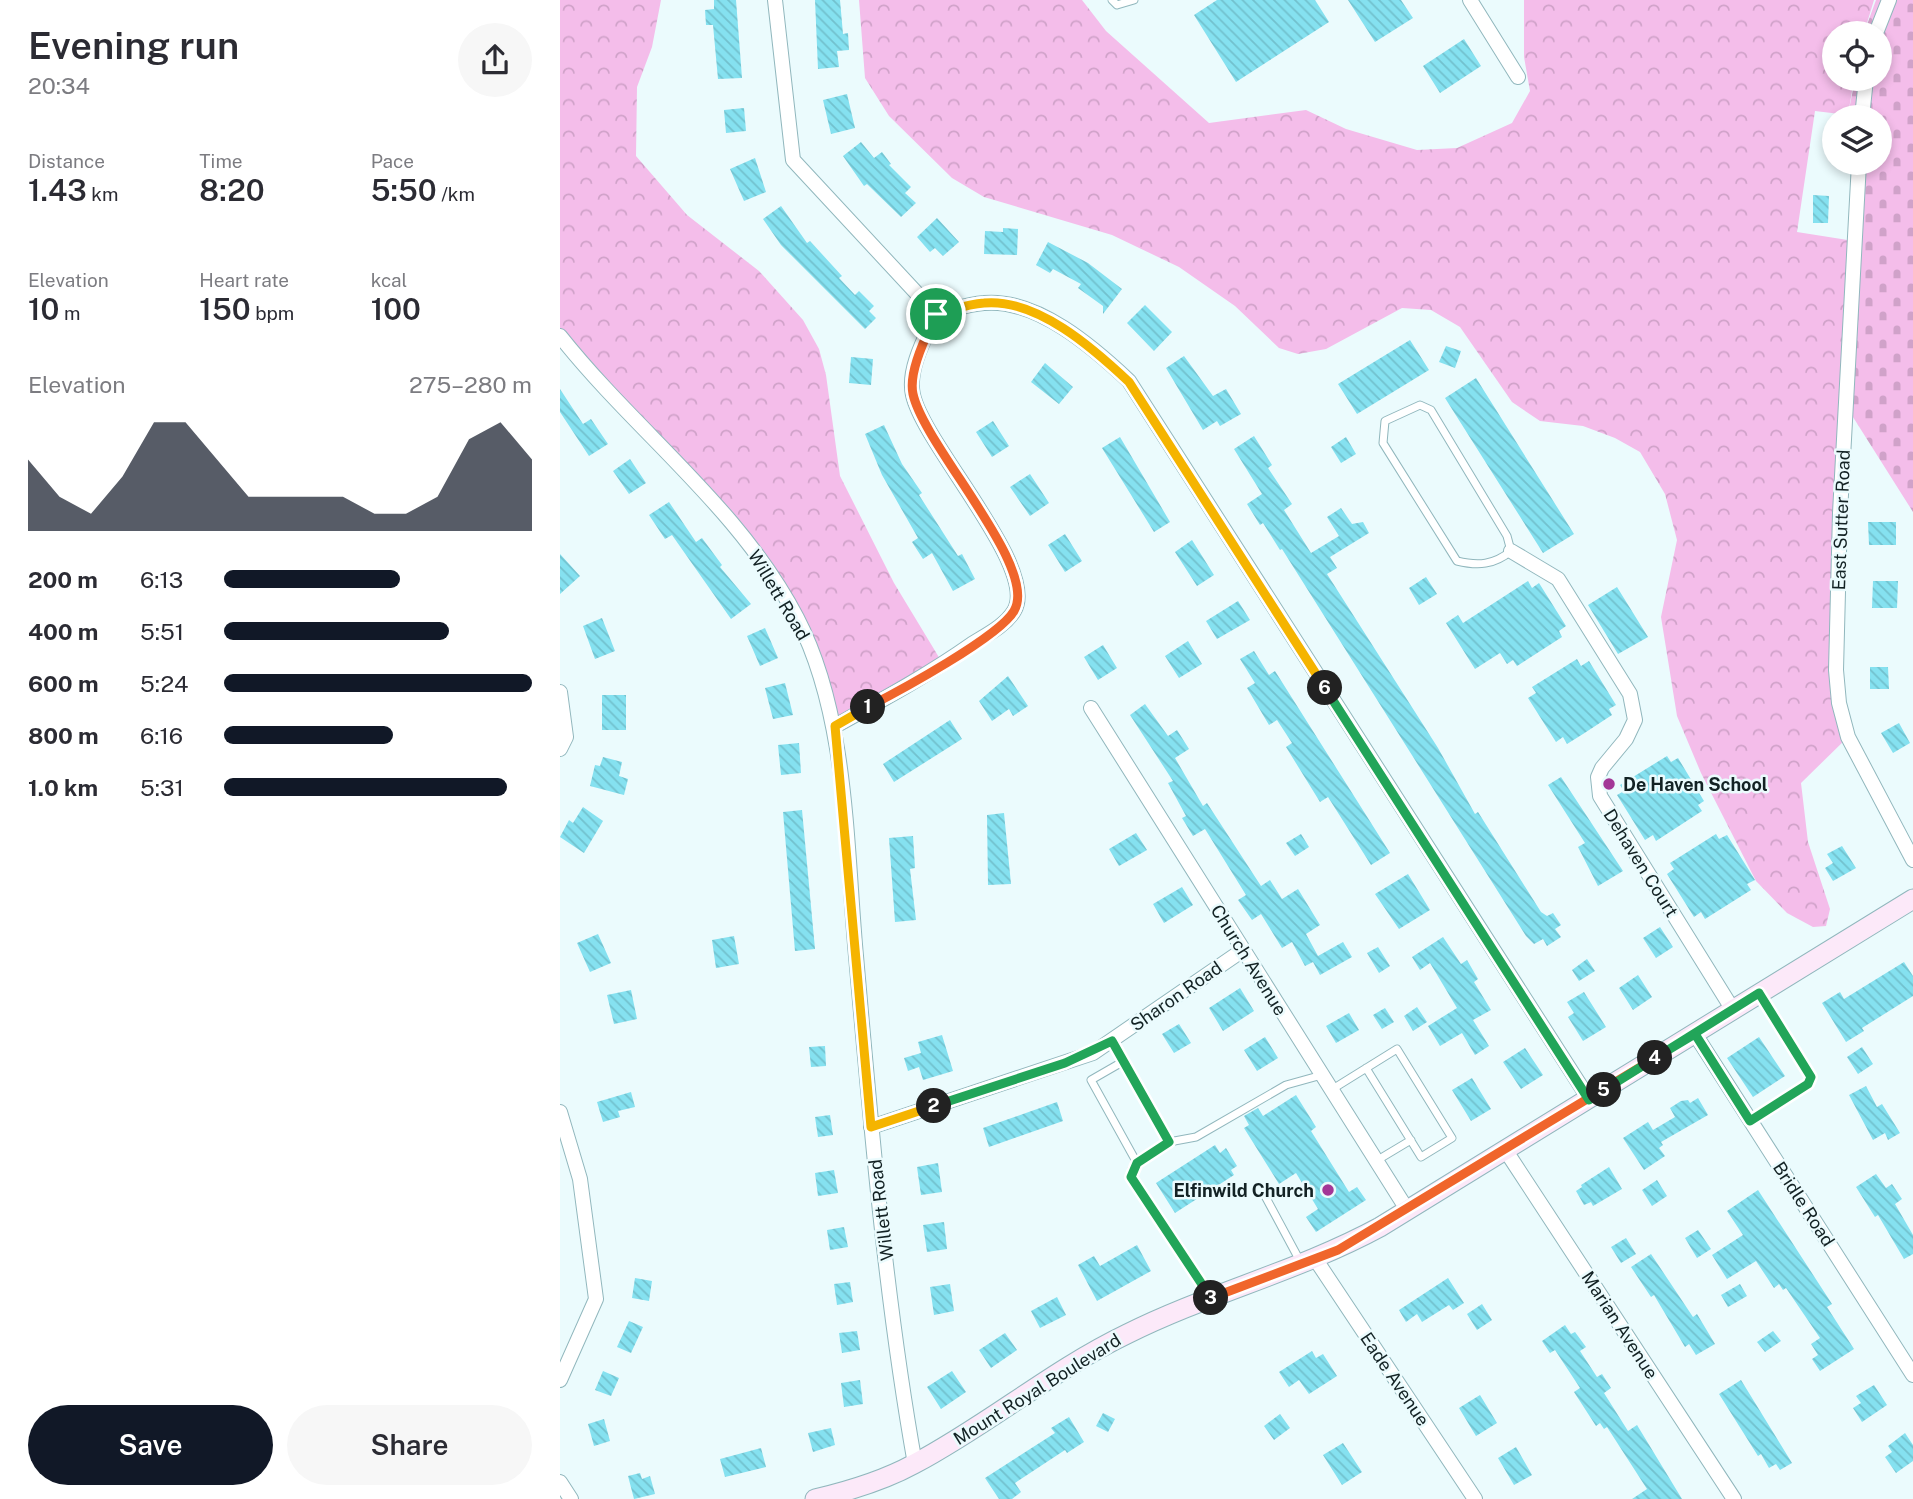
<!DOCTYPE html>
<meta charset="utf-8">
<style>
:root{--surface:#fff;--page:#f7f7f7;--text:#2b2b33;--muted:#7c7c81;--accent:#111827}
body{margin:0;font-family:"Public Sans",sans-serif;background:var(--page);color:var(--text);height:100vh;display:flex;flex-direction:column;font-size:26px;white-space:nowrap}
*{box-sizing:border-box;margin:0}
p{font-size:23px;color:var(--muted)}
.icon{flex:none;width:38px;height:38px;fill:none;stroke:currentColor;stroke-width:2;stroke-linecap:round;stroke-linejoin:round}
.map{position:relative;flex:1;overflow:hidden}
.drawer{display:flex;flex-direction:column;background:var(--surface);width:560px}
.drawer>*{flex:none}
.buttons{position:absolute;left:1262px;top:21px;display:grid;gap:14px}
.buttons a{display:grid;place-items:center;width:70px;height:70px;border-radius:50%;background:var(--surface);box-shadow:0 4px 10px #0003;font-size:35px}
.pin{position:absolute;display:grid;place-items:center;width:60px;height:60px;color:#fff;margin:-30px;border:4px solid #fff;border-radius:50%;box-shadow:0 2px 7px #0007}
.km{position:absolute;width:35px;height:35px;margin:-18px;border-radius:50%;background:#222;color:#fff;font-size:19px;line-height:35px;text-align:center}
.round{display:grid;place-items:center;flex:none;width:74px;height:74px;border-radius:37px;background:var(--page)}
.headline{display:flex;align-items:center;justify-content:space-between;height:119px;padding:0 28px}
h1{font-size:38px;font-weight:600;line-height:52px}
.figures{display:grid;grid-template-columns:repeat(3,1fr);gap:10px;height:119px;padding:7px 28px}
.figures div{display:grid;align-content:center}
.figures b{font-size:30px;font-weight:600}
.figures small{font-size:19px;font-weight:400}
.figures p{font-size:19px}
.chart{height:196px;padding:14px 28px}
.chart p{display:flex;justify-content:space-between}
.chart svg{width:100%;height:126px;margin-top:7px;fill:var(--accent);opacity:.7}
.cta{display:flex;gap:14px;margin-top:auto;padding:14px 28px}
.cta a{flex:1;height:80px;border-radius:42px;background:var(--accent);color:#fff;font-size:28px;font-weight:600;line-height:80px;text-align:center}
.cta a+a{background:var(--page);color:var(--text)}
ul{padding:0 28px;list-style:none;font-size:23px}
li{display:grid;grid-template-columns:112px 84px 1fr;align-items:center;height:52px}
li i{height:18px;border-radius:9px;background:var(--accent)}
main{display:flex;flex:1;min-height:0}
.map>svg:first-child{display:block}
.forest{fill:url(#forest-crowns)}
.cemetery{fill:url(#cemetery-stones)}
.building{fill:url(#building-back-hatch)}
.lines{fill:none;stroke-linecap:round;stroke-linejoin:round}
.service-casing{stroke:#91b7bd;stroke-width:9}
.minor-casing{stroke:#91b7bd;stroke-width:16}
.secondary-casing{stroke:#91b7bd;stroke-width:21}
.service{stroke:#fff;stroke-width:7}
.minor{stroke:#fff;stroke-width:14}
.secondary{stroke:#fce9f9;stroke-width:19}
.split-1-casing{stroke:#fff;stroke-width:14}
.split-2-casing{stroke:#fff;stroke-width:14}
.split-3-casing{stroke:#fff;stroke-width:14}
.split-4-casing{stroke:#fff;stroke-width:14}
.split-5-casing{stroke:#fff;stroke-width:14}
.split-6-casing{stroke:#fff;stroke-width:14}
.split-7-casing{stroke:#fff;stroke-width:14}
.split-1{stroke:#f0652b;stroke-width:9}
.split-2{stroke:#f5b400;stroke-width:9}
.split-3{stroke:#22a559;stroke-width:9}
.split-4{stroke:#f0652b;stroke-width:9}
.split-5{stroke:#22a559;stroke-width:9}
.split-6{stroke:#22a559;stroke-width:9}
.split-7{stroke:#f5b400;stroke-width:9}
.poi-dot{fill:#a33797;stroke:#ebfbfd;stroke-width:2.5}
.labels{text-anchor:middle;dominant-baseline:central;stroke-width:5;stroke-linejoin:round;paint-order:stroke}
.street-label{font-size:18px;fill:#132224;stroke:#ebfbfd}
.poi-label{font-size:18px;font-weight:bold;fill:#132224;stroke:#ebfbfd;text-anchor:start}
</style>
<main>
<section class="drawer">
<div class="headline"><div><h1>Evening run</h1><p>20:34</p></div><a class="round"><svg class="icon" aria-label="share" viewBox="0 0 24 24"><path d="M12 15V3M7 8l5-5 5 5M5 13v7h14v-7"/></svg></a></div>
<div class="figures">
<div><p>Distance</p><b>1.43<small> km</small></b></div>
<div><p>Time</p><b>8:20</b></div>
<div><p>Pace</p><b>5:50<small> /km</small></b></div>
</div>
<div class="figures">
<div><p>Elevation</p><b>10<small> m</small></b></div>
<div><p>Heart rate</p><b>150<small> bpm</small></b></div>
<div><p>kcal</p><b>100</b></div>
</div>
<div class="chart"><p><span>Elevation</span>275–280 m</p>
<svg viewBox="0 0 160 44" preserveAspectRatio="none"><path d="M0 44V19L10 32L20 38L30 25L40 6L50 6L60 19L70 32L80 32L90 32L100 32L110 38L120 38L130 32L140 12L150 6L160 19V44z"/></svg>
</div>
<ul>
<li><b>200 m</b>6:13<i style="width:57%"></i></li>
<li><b>400 m</b>5:51<i style="width:73%"></i></li>
<li><b>600 m</b>5:24<i style="width:100%"></i></li>
<li><b>800 m</b>6:16<i style="width:55%"></i></li>
<li><b>1.0 km</b>5:31<i style="width:92%"></i></li>
</ul>
<div class="cta"><a>Save</a><a>Share</a></div>
</section>
<div class="map">
<svg width="1353" height="1499" viewBox="0 0 1353 1499">
<defs>
<pattern id="forest-crowns" width="20" height="18" patternUnits="userSpaceOnUse" patternTransform="scale(1.75)"><rect width="20" height="18" fill="#f4bdea"/><path d="M2 6a3 3 0 1 1 6 0M12 15a3 3 0 1 1 6 0" fill="none" stroke="#d0a2c9"/></pattern>
<pattern id="cemetery-stones" width="16" height="16" patternUnits="userSpaceOnUse" patternTransform="scale(1.75)"><rect width="16" height="16" fill="#f4bdea"/><path d="M2 7V4a2 2 0 0 1 4 0v3zM10 15v-3a2 2 0 0 1 4 0v3z" fill="#d0a2c9"/></pattern>
<pattern id="building-back-hatch" width="6" height="6" patternUnits="userSpaceOnUse" patternTransform="scale(1.75)"><rect width="6" height="6" fill="#85e1f0"/><path d="M-1 5l2 2M0 0l6 6M5-1l2 2" fill="none" stroke="#72c1ce"/></pattern>
</defs>
<rect width="100%" height="100%" fill="#ebfbfd"/>
<path class="forest" d="M0,0H101L92,47L77,87L76,156L127,215L199,271L243,320L259,349L266,375L280,476L334,583L383,664L275,726L218,585L0,336Z
M299,0H522L546,31L649,123L746,110L786,129L857,150L897,148L952,123L970,91L964,57V0H1314L1304,33H1274V79H1294L1288,115L1255,111L1237,232L1294,241L1276,618L1288,737L1241,783L1248,842L1270,909L1266,926L1253,927L1227,913L1196,881L1141,773L1117,716L1101,617L1117,540L1105,494L1080,452L1055,438L1023,426L980,421L952,402L900,327L871,310L842,308L766,349L738,354L719,348L675,306L619,267L552,235L424,197L392,178L329,116L305,78Z"/>
<path class="cemetery" d="M1316,0H1353V512L1286,406L1297,163H1320V117L1288,115L1295,79H1320V33H1304Z"/>
<path class="building" d="M154,0H176L182,78L158,79L153,25H146L145,10L154,9Z
M255,0H280L283,34L288,33L289,50L277,51L279,67L258,69Z
M657,0H755L769,22L676,82L634,15Z
M788,0H841L853,18L815,42Z
M904,39L921,66L880,93L863,66Z
M287,94L295,128L271,134L263,100Z
M184,108L186,131L166,133L164,110Z
M301,142L314,158L322,152L331,164L329,165L351,187L345,193L356,203L341,217L307,184L304,186L283,156Z
M195,158L206,192L184,201L170,169Z
M1253,195L1269,196L1268,223H1253Z
M221,206L247,243L250,241L282,276L279,278L295,295L299,291L314,306L309,311L316,318L305,329L221,245L203,219Z
M377,218L399,242L383,256L375,248L370,252L357,237Z
M443,228L458,229L457,255L424,254L425,231L443,232Z
M488,242L528,263L562,289L543,314V306L518,288L521,284L493,269L490,273L476,265Z
M585,305L612,332L594,351L567,323Z
M850,340L869,370L797,414L778,384Z
M886,346L901,351L895,368L879,362Z
M624,356L653,396L666,389L681,414L660,426L657,421L643,430L606,368Z
M291,357L313,359L311,385L289,383Z
M485,363L513,387L499,404L471,382Z
M916,378L1014,534L983,553L885,398Z
M0,389L23,424L31,419L48,444L29,456L0,412Z
M433,421L449,446L432,457L416,432Z
M324,425L342,464L362,493L359,495L398,556L402,554L415,579L393,591L372,553L363,559L352,542L358,538L322,475L305,434Z
M694,436L712,465L708,468L732,504L724,510L751,553L779,536L767,517L781,508L792,524L803,522L809,533L770,557L777,568L767,574L878,748L915,814L918,812L981,912L987,916L993,913L1001,925L995,929L1001,937L987,946L983,939L974,944L966,936L722,549L720,550L703,523L700,525L687,504L702,494L674,449Z
M560,437L610,522L594,532L542,448Z
M786,437L796,454L781,463L771,447Z
M70,459L86,483L69,494L53,471Z
M470,474L489,503L470,516L450,487Z
M109,502L136,542L142,538L162,565L160,567L191,604L171,619L112,535L105,539L89,515Z
M1308,522H1336V545H1309Z
M505,534L522,561L505,572L488,545Z
M632,540L654,575L637,586L615,552Z
M0,554L20,576L0,594Z
M866,577L877,594L859,605L849,588Z
M968,581L972,588L979,583L1006,626L999,631L1002,637L957,666L953,660L947,664L940,653L915,669L886,623L898,615L903,623Z
M1313,581H1338L1337,608H1312Z
M1057,587L1088,637L1058,654L1028,605Z
M678,601L690,620L657,639L646,621Z
M42,618L55,651L35,659L23,626Z
M205,628L218,658L200,666L187,636Z
M628,641L642,664L619,678L605,656Z
M543,645L557,668L538,680L524,657Z
M694,651L709,675L715,671L830,853L811,865L768,797L760,802L726,747L732,743L717,720L709,725L687,688L695,683L680,659Z
M1017,659L1021,666L1029,661L1056,705L1049,709L1052,715L1023,734L1007,744L1003,737L996,742L968,698L976,693L972,687Z
M1310,667H1328L1329,689H1310Z
M448,676L468,706L453,716L449,709L432,721L419,701Z
M225,683L233,715L213,719L205,688Z
M42,695H66V730H42Z
M585,704L608,736L617,730L629,749L615,758L643,806L647,803L701,886L710,880L722,899L738,889L760,925L746,934L758,956L783,942L792,957L760,975L753,962L745,966L732,942L722,948L701,914L692,920L678,900L686,895L645,829L633,836L622,818L626,816L608,783L613,781L570,715Z
M390,720L402,739L334,782L323,764Z
M1339,723L1350,743L1333,753L1321,733Z
M239,743L241,773L221,775L218,745Z
M1107,756L1111,762L1118,758L1144,801L1138,805L1142,811L1096,841L1093,835L1085,840L1057,795L1064,791L1060,785Z
M43,757L62,762L59,776L68,779L64,795L30,786L35,765L40,766Z
M1001,777L1063,871L1038,886L1018,847L1025,843L988,785Z
M23,807L43,821L24,853L0,837L9,820L13,823Z
M242,810L255,949L235,951L223,812Z
M444,813L451,884L428,885L427,815Z
M576,833L587,850L559,866L549,849Z
M741,834L749,847L735,856L726,843Z
M1156,834L1159,839L1167,835L1195,880L1187,884L1191,890L1145,919L1141,912L1134,917L1107,874L1114,869L1110,863Z
M353,836L355,868L350,869L356,920L335,922L329,838Z
M1282,846L1296,868L1273,881L1265,868L1273,863L1267,854Z
M848,874L870,910L839,929L815,894Z
M622,887L633,905L604,923L593,904Z
M1100,927L1113,947L1096,958L1083,938Z
M38,934L51,963L30,972L17,943Z
M174,936L179,964L156,968L152,940Z
M883,937L901,964L907,960L918,979L914,982L931,1010L913,1020L929,1046L915,1055L902,1033L880,1046L868,1026L897,1008L870,963L860,970L852,957Z
M818,947L830,966L819,973L807,953Z
M1027,959L1035,971L1019,981L1012,970Z
M1344,962L1353,976V996L1302,1028L1304,1031L1286,1042L1262,1003L1280,992L1284,999Z
M1078,975L1092,997L1073,1010L1059,988Z
M680,988L694,1011L663,1031L649,1008Z
M71,990L77,1019L54,1024L47,995Z
M1024,992L1046,1027L1023,1041L1008,1017L1014,1013L1007,1002Z
M857,1007L867,1022L853,1031L844,1016Z
M825,1008L834,1022L822,1029L813,1015Z
M789,1013L799,1030L776,1043L766,1026Z
M619,1024L631,1043L614,1053L602,1034Z
M382,1035L393,1071L363,1080L359,1067L348,1071L344,1058L361,1053L358,1042Z
M705,1037L718,1058L697,1071L684,1050Z
M1199,1037L1225,1076L1193,1097L1167,1058Z
M265,1046L266,1066L251,1067L249,1047Z
M1302,1047L1313,1064L1298,1074L1287,1057Z
M965,1048L983,1075L961,1089L943,1062Z
M912,1078L931,1109L911,1121L892,1090Z
M1306,1086L1317,1107L1322,1104L1340,1133L1328,1140L1325,1133L1313,1140L1289,1095Z
M71,1092L75,1107L58,1111L60,1117L43,1122L37,1102Z
M736,1095L756,1127L751,1131L789,1192L797,1187L806,1200L756,1232L746,1217L758,1209L736,1173L719,1184L684,1128L689,1125L684,1116L698,1108L703,1116Z
M1138,1098L1148,1115L1101,1142L1103,1145L1099,1148L1105,1156L1084,1170L1063,1138L1088,1122L1093,1130L1115,1117L1110,1108L1121,1101L1128,1100L1130,1103Z
M497,1102L503,1121L429,1147L423,1128Z
M270,1115L273,1135L258,1137L255,1117Z
M655,1145L660,1153L666,1148L677,1166L671,1170L674,1175L615,1213L596,1183Z
M378,1163L382,1192L361,1195L357,1167Z
M1049,1167L1062,1189L1033,1206L1031,1202L1024,1205L1016,1191L1022,1187L1021,1185Z
M274,1170L278,1193L258,1196L255,1173Z
M1316,1174L1326,1188L1332,1184L1342,1199L1335,1204L1353,1235V1254L1344,1259L1318,1215L1315,1217L1296,1187Z
M1097,1180L1107,1196L1092,1206L1082,1190Z
M1198,1190L1272,1304L1267,1307L1294,1349L1260,1371L1252,1359L1258,1355L1251,1344L1260,1338L1226,1288L1223,1290L1219,1284L1214,1288L1196,1261L1167,1279L1152,1255L1183,1235L1167,1211Z
M384,1222L387,1249L367,1252L363,1225Z
M284,1227L288,1247L270,1250L267,1230Z
M1138,1230L1151,1249L1137,1258L1125,1238Z
M1066,1238L1076,1254L1061,1263L1051,1247Z
M577,1245L591,1271L537,1301L518,1265L534,1256L540,1266Z
M1091,1254L1133,1317L1137,1314L1155,1344L1136,1355L1129,1344L1125,1347L1094,1295L1091,1297L1071,1267Z
M75,1278L92,1281L89,1301L72,1298Z
M888,1278L904,1303L893,1310L889,1305L862,1322L857,1314L846,1322L839,1310Z
M290,1282L293,1302L277,1305L274,1284Z
M390,1284L394,1311L374,1315L370,1287Z
M1180,1284L1187,1296L1168,1307L1161,1295Z
M497,1297L506,1315L480,1328L471,1311Z
M922,1304L932,1320L917,1330L907,1314Z
M69,1321L83,1327L71,1353L57,1347Z
M1005,1325L1011,1334L1015,1332L1026,1347L1020,1351L1037,1377L1042,1374L1051,1388L1044,1393L1068,1431L1077,1425L1122,1499H1072L1087,1489L1047,1427L1044,1429L1040,1423L1036,1426L1014,1392L1020,1388L995,1350L990,1353L982,1341Z
M297,1331L300,1350L282,1353L279,1333Z
M1213,1331L1221,1341L1205,1352L1197,1342Z
M445,1333L457,1350L431,1368L419,1350Z
M752,1351L756,1358L763,1354L777,1376L749,1394L739,1380L729,1387L719,1372Z
M43,1371L59,1378L51,1396L35,1390Z
M392,1371L406,1392L381,1409L367,1387Z
M300,1380L303,1404L284,1407L281,1383Z
M1181,1380L1232,1463L1220,1470L1216,1464L1209,1468L1201,1454L1198,1456L1159,1394Z
M1314,1385L1327,1405L1302,1422L1293,1408L1301,1403L1296,1396Z
M920,1395L937,1423L916,1436L899,1408Z
M543,1413L555,1419L548,1432L536,1426Z
M720,1414L730,1428L714,1440L704,1426Z
M509,1417L524,1442L507,1453L505,1450L455,1483L461,1492L452,1499H439L425,1478L495,1433L491,1428Z
M44,1419L50,1441L34,1446L28,1424Z
M271,1428L275,1445L253,1452L248,1433Z
M1345,1433L1353,1445V1461L1336,1473L1325,1457L1332,1452L1328,1446Z
M783,1443L802,1472L782,1485L763,1455Z
M956,1447L972,1475L954,1485L938,1458Z
M201,1448L206,1467L165,1477L160,1459Z
M80,1473L82,1479L90,1476L95,1494L74,1499L68,1476Z"/>
<g class="lines">
<defs>
<path id="service" d="M552,0L557,5L574,0
M860,405L871,410L947,536L951,551C934,565 918,566 897,561L823,443L825,421Z
M552,1041L609,1142
M564,1061L531,1080L577,1163
M771,1090L837,1049L892,1138L861,1157L806,1068
M1190,1121L1248,1084L1250,1077L1199,994
M816,1161L851,1140
M704,1194L740,1261
M650,1298L573,1183L572,1169L609,1142L636,1137L726,1085L762,1075"/>
<path id="minor" d="M215,0L233,160L376,314
M910,0L958,77
M1316,33L1329,0
M1302,117L1306,79
M1299,163L1280,513L1276,670L1279,703L1288,737L1353,860
M376,314C392,310 408,304 424,303C477,298 534,348 569,381L1029,1099
M0,336C77,433 179,507 237,618C288,716 286,847 296,956C311,1125 325,1296 355,1464
M951,551L998,579L1070,694L1075,720L1066,739L1042,768L1038,777L1040,796L1173,1010
M0,692L6,737L0,749
M531,708L848,1211
M275,726C322,700 368,675 412,644C426,635 445,626 454,611C480,569 364,445 353,395C347,369 366,336 376,314
M1135,1034L1353,1375
M0,1112L20,1179L36,1299L0,1380
M311,1127L533,1053L683,950
M946,1151L1174,1499
M756,1260L915,1499
M0,1482L11,1499"/>
<path id="secondary" d="M255,1499C289,1491 323,1481 354,1464C428,1425 492,1370 567,1334C649,1293 739,1271 820,1227L1353,899"/>
</defs>
<use href="#service" class="service-casing"/>
<use href="#minor" class="minor-casing"/>
<use href="#secondary" class="secondary-casing"/>
<use href="#service" class="service"/>
<use href="#minor" class="minor"/>
<use href="#secondary" class="secondary"/>
</g>
<g class="lines">
<defs>
<path id="split-1" d="M308,707C339,691 439,637 454,611C480,568 364,446 353,394C348,371 367,335 376,314"/>
<path id="split-2" d="M308,707L275,726L311,1127L374,1106"/>
<path id="split-3" d="M374,1106L505,1063L552,1041L609,1142L577,1163L571,1177L651,1298"/>
<path id="split-4" d="M651,1298L778,1250L1095,1058"/>
<path id="split-5" d="M1044,1090C1095,1058 1147,1026 1199,993L1251,1077L1248,1084L1190,1121L1135,1034L1095,1058"/>
<path id="split-6" d="M765,688L1029,1100L1044,1090"/>
<path id="split-7" d="M376,314C392,310 408,304 424,303C477,298 534,349 569,382L765,688"/>
</defs>
<use href="#split-1" class="split-1-casing"/>
<use href="#split-2" class="split-2-casing"/>
<use href="#split-3" class="split-3-casing"/>
<use href="#split-4" class="split-4-casing"/>
<use href="#split-5" class="split-5-casing"/>
<use href="#split-6" class="split-6-casing"/>
<use href="#split-7" class="split-7-casing"/>
<use href="#split-1" class="split-1"/>
<use href="#split-2" class="split-2"/>
<use href="#split-3" class="split-3"/>
<use href="#split-4" class="split-4"/>
<use href="#split-5" class="split-5"/>
<use href="#split-6" class="split-6"/>
<use href="#split-7" class="split-7"/>
</g>
<g class="poi-dot">
<circle cx="1049" cy="784" r="7"/>
<circle cx="768" cy="1190" r="7"/>
</g>
<g class="labels">
<g class="street-label">
<text transform="translate(1281 520) rotate(-88)">East Sutter Road</text>
<text transform="translate(219 595) rotate(59)">Willett Road</text>
<text transform="translate(1081 863) rotate(58)">Dehaven Court</text>
<text transform="translate(689 960) rotate(58)">Church Avenue</text>
<text transform="translate(616 996) rotate(-35)">Sharon Road</text>
<text transform="translate(1244 1204) rotate(57)">Bridle Road</text>
<text transform="translate(321 1210) rotate(-97)">Willett Road</text>
<text transform="translate(1060 1325) rotate(57)">Marian Avenue</text>
<text transform="translate(835 1379) rotate(56)">Eade Avenue</text>
<text transform="translate(477 1389) rotate(-32)">Mount Royal Boulevard</text>
</g>
<g class="poi-label">
<text x="1063" y="784">De Haven School</text>
<text x="754" y="1190" text-anchor="end">Elfinwild Church</text>
</g>
</g>
</svg>
<div class="buttons">
<a><svg class="icon" aria-label="locate" viewBox="0 0 24 24"><circle cx="12" cy="12" r="6"/><path d="M12 2v4M12 18v4M2 12h4M18 12h4"/></svg></a>
<a><svg class="icon" aria-label="layers" viewBox="0 0 24 24"><path d="M12 4l9 5-9 5-9-5zM3 14l9 5 9-5"/></svg></a>
</div>
<div class="pin" style="left:376px;top:314px;background:#1e9e55"><svg class="icon" aria-label="arrive" viewBox="0 0 24 24"><path d="M6 21V4h12l-3 4 3 4H6"/></svg></div>
<b class="km" style="left:308px;top:707px">1</b>
<b class="km" style="left:374px;top:1106px">2</b>
<b class="km" style="left:651px;top:1298px">3</b>
<b class="km" style="left:1095px;top:1058px">4</b>
<b class="km" style="left:1044px;top:1090px">5</b>
<b class="km" style="left:765px;top:688px">6</b>
</div>
</main>
